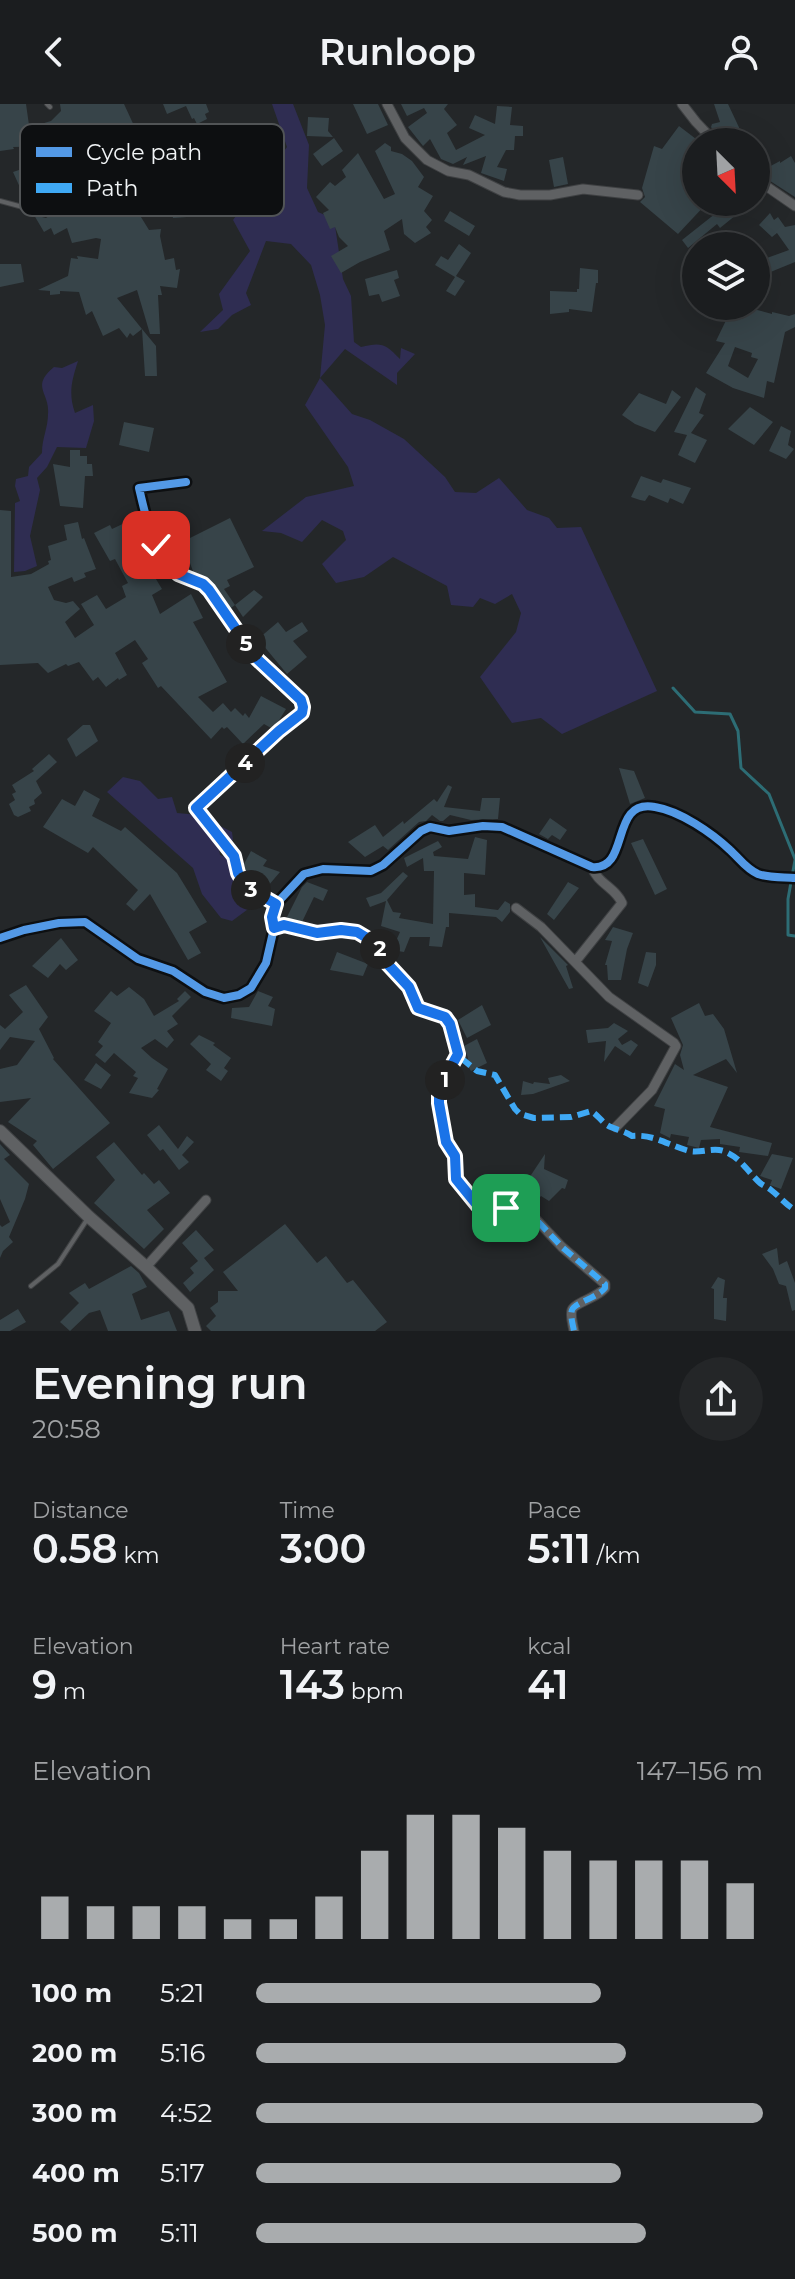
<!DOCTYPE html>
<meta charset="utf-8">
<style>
:root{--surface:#1b1d1f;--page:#242628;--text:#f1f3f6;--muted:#a0a2a4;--line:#393b3d;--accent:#a9acae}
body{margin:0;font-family:Montserrat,sans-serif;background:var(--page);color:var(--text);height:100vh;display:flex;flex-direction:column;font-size:30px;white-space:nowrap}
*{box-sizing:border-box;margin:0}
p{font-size:26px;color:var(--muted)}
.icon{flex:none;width:44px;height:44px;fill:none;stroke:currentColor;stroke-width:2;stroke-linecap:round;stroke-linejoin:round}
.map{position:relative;height:1227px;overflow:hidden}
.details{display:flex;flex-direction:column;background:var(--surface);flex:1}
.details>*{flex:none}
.needle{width:52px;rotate:156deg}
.controls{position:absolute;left:682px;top:24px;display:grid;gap:16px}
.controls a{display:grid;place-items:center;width:88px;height:88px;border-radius:50%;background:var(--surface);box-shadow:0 8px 32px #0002,0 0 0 2px var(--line);font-size:40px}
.pin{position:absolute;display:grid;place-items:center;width:68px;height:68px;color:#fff;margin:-34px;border-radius:16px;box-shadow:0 4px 12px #0006}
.km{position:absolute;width:40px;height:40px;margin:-20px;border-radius:50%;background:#222;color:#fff;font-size:22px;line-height:40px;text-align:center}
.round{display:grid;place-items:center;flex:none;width:84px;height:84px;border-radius:42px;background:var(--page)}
.head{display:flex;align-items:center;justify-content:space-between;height:136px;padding:0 32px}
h1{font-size:44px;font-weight:600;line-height:60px}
.metrics{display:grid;grid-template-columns:repeat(3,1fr);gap:12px;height:136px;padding:8px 32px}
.metrics div{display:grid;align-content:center}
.metrics b{font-size:40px;font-weight:600}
.metrics small{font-size:22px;font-weight:400}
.metrics p{font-size:22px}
.chart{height:224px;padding:16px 32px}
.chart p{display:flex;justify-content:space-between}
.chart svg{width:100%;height:144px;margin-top:8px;stroke:var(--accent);stroke-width:6}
ul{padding:0 32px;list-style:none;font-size:26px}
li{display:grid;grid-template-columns:128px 96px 1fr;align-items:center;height:60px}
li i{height:20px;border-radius:10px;background:var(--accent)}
header{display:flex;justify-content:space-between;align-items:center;height:104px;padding:0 32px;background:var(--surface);font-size:36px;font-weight:600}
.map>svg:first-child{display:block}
.green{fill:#2f2d52}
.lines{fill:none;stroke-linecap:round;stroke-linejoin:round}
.stream{stroke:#2d6d75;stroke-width:3}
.building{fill:#374449;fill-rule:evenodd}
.service-casing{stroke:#3f4143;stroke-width:6}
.minor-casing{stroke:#3f4143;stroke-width:11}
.secondary-casing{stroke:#3f4143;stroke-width:14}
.service{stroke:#5f6163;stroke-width:4}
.minor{stroke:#5f6163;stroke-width:9}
.secondary{stroke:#5f6163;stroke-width:12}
.quiet{stroke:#3fa9f5;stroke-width:6;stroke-dasharray:12 6;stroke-linecap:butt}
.cycleway-casing{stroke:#0d0f11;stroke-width:13}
.cycleway{stroke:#5399e6;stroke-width:8}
.route-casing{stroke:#fff;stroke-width:16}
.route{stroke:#1a73e8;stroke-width:10}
.key{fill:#0d0f11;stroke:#515456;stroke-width:2}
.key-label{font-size:22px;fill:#f1f4f6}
</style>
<header><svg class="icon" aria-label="back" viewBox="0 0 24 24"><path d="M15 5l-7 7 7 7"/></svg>Runloop<svg class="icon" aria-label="person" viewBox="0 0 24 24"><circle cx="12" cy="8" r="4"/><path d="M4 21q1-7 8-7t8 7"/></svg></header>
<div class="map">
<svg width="795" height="1227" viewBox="0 0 795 1227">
<rect width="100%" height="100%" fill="#242729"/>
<path class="green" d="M272,0H293L309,41L307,84L318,108L334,115L343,175L351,192L354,238L361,243C382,238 385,240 400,255L401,244L415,250L397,269V281L345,245L320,274L352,310L370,316L404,335L445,373L455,388L476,389L499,374L527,406L549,414L557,424L581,423L657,587L562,630L541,614L512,619L480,573L516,528L521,509L512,490L495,500L480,494L473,503L451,501L447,482L393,453L364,473L336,479L322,460L346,436L343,427L322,416L302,438L281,429L262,427L306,393L354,382L348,363L305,301L320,274L325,221L320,191L311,161L291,140L266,137L246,189L251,201L232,211L218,225L200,228L223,206L219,190L250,147L233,116L287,43Z
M78,257C72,276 68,289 75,309L93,301L94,317L86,344L57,343L47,363L37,374L40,386L30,432L37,462L25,467L14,468L15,399L20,397L15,382L16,375L28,372L29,363L42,349C42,334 48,324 48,310C50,288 30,283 54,263L62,264Z
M123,673L140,677L158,695L172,693L177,709L199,711L232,728L233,736L219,744L220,751L238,758V774L256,794L255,800L232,817L221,814L202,790L193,764L107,688Z"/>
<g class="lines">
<path class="stream" d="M673,584L695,608L730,610L738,627L741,664L769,690L795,755
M795,756L788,795V831L795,832"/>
</g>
<path class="building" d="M0,0H26L29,21L34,19V22L51,17L61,7L60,0H124L136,26L124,31L147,70L143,71L145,75L142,76H145L156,99L136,105L149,126L161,125L160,132L165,156L174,154L176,166L180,165L177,184L160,182L162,191H158L160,230H150L137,186L117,194L142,225L133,232L130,229L127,234L119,224L103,232L92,207L86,211L79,188L60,187V190L50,191V187L38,186L68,172L71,154L78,155L77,152L98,155L101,135L96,134L72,139L67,124L54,131L51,124L44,128L34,111L46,114L50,111V107L27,99L13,68L93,41L13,43L14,45L0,47Z
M163,0H206L209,8L205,10L207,15L197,20L194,14L192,15L186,2L167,10Z
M353,0H378L388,21L367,30Z
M401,0H448L444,5L457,21L447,29L456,46L485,31L469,24L475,11L495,20L497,2L512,3L510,21L523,22V32H515L514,46H506L497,63L507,65L504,77L481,69L486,52L463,61L467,53L453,60L441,55L430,35L423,42L408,23L427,9L424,4L407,12Z
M714,0H728L744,34L740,38H722L711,23L712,20L720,18Z
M308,13L329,14L328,27L333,33L307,32Z
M679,22L696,35V98H708L678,130L640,98L645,93L642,84L654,42L662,45Z
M334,34L343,47L322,62L313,50Z
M385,39L391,43V47L402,50L412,57L424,73L418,83L433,92L424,107L432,116L426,123L431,129L415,139L404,130L402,115L384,127L390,146L360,158L341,169L331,152L348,142L339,133L335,123L330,125L323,109L329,106L316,93L330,78L335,82L346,73L342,66L358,49L384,95L395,90L375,47Z
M756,52L765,65L780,57V59L791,52L795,59V93L756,68Z
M563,53L568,80L554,83L549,56Z
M192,68L197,97L186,102L187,113L173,114L167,72Z
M730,98H752L720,124L717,120L688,144L682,136Z
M450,107L475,122L469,132L444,117Z
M770,109L774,116L778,113L785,123L795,121V158L756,174V158L789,146L777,129L772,133L759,121Z
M459,140L471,149L456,172L465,177L455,192L446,187L455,173L435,161L441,152L448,156Z
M0,160H21L24,178L0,183Z
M580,164L598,166V179H596L592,208L569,205V208L550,210V187L577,188V185H579Z
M397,166L399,174L394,176L400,192L382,198L379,190L369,192L365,175Z
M733,202H742L772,210V208L789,212L795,210V223L785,228L774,279L767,277L764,294L733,284L706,269L725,239L716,237ZM735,243L752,249L751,253L758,255L748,274L728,262Z
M142,225L156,242L157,272H145Z
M696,283L706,290L699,309L704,311L691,329L707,336L695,359L678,351L687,331L674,328Z
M672,286L681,293L655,328L635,320L622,311L639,289L666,300Z
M750,303L773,318L754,341L728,325Z
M124,318L154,324L149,348L119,341Z
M781,322L791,327L788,341L794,345L786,355L769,347Z
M70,346H80V352H87V360H92L93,372H85L83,404L60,402L53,360L70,363Z
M641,372L661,379L663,375L691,384L683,400L670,394L668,399L649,391L645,397L640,396L631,393Z
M0,406L11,407V473L31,470L49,460L48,457L51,456L48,442L67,436L64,421L78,418L82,435L84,434L96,465L84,469L86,473L74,478L72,473L48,483L54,496L66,499L73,497L80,505L65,518L75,534L94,521L81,500L97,491L106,505L126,493L122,482L128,479L115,455L110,457L94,429L110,421L112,425L131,416L143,452L151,448L156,457L148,462L162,485L152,491L160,510L191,490L203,514L193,518L227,578L198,593L213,608L223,599L231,608L235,604L243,612L245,609L249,614L261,592L286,605L278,618L271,624L264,620L243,640L227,623L224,625L222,623L211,635L161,582L158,584L142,559L148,555L135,536L115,549L127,571L119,576L118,574L106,583L98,573L93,577L79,558L68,562L66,560L48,569L38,559L0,561Z
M230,414L254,463L227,476L230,482L224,485L235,501L254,486L263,493L243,513L235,501L231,504L209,476L194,470L190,459L181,462L170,450L177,447L174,442Z
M278,518L286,528L302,518L308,527L293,537L307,553L287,570L258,535Z
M83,621H90L98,637L76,653L67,635Z
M49,650L57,658L36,677L42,689L34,696L35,700L29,703L31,707L18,713L14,711L9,700L15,696L12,690L16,688L12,681L34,667L32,665Z
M619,664L634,667L645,694L630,700Z
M448,681L452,683L444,703L480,707L482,694H500L498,715L471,716L450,711L443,717H440L432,711L426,717L419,718L388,746L383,742L365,753L348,738L375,721L383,733L403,717L404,720L434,695L437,698Z
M84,686L100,695L92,712L121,727L125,723L177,769L207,818L189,828L201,849L188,856L150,790L134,807L126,800L138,786L93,743L88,749L43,723L62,695L75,702Z
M550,714L567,726L560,736L552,731L548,735L539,730Z
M475,733L487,736L485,771L464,769V791L475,790V803L498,806L505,797L510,800V808L502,818L496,813L449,809V823H446L442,843L429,842L430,833H410L404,848L392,846L400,828L381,822L386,797L370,803L366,794L381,789L403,768L408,772L387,796L393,808L401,809L399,814L433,820L434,767H424L423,754L407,763L404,754L438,737L442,743L433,748L434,752L468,755Z
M643,735L667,785L655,791L631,739Z
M251,747L267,756L263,762L280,768L268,782L249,774L245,766L244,760Z
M307,778L328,786L323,797L314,793L302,818L288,814L287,813L302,783Z
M568,778L579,784L554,816L547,810Z
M613,823L633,829L627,845L621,876H608L607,861H605L612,837L605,836Z
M540,833L568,861L566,862L573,884L569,885Z
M61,834L78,856L66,866L60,860L48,874L32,862Z
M337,848L368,860L363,872L330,866Z
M646,848L656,849V861L648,883L638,879Z
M26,881L48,913L39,925L54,954L53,955L110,1019L53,1065L33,1041L37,1037L8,1018L31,994L0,998V965L17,961L35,937L10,933L0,946V921L5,925L23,908L9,891Z
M129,883L144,895L154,912L179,897L177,895L185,887L191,893L172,912L178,920L167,927L174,936L167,944L155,935L141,944L152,954L168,965L157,985L159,986L152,994L129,989L138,974L133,972L136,968L114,949L105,959L95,951L103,942L98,938L111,919L94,907L111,887L117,892Z
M258,887L273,893L268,902L275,905L272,922L231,914L232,904L249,903Z
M699,899L705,912L713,910L724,925L737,969L726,955L693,971L728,983L710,1023L772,1039L768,1052L739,1048L740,1043L720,1040V1035L701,1036L699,1044L687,1041L689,1033L671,1030L670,1034L660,1029L665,1005L654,1002L675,960L684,966L680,951L683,941L671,914Z
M482,901L491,921L467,934L458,916Z
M614,919L628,927L618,935L622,941L631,936L638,941L630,952L615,942L604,958L606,937L588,939L586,926L608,924Z
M199,931L215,939L213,941L231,954L224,964L228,967L221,977L206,966L211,960L190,940Z
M477,935L487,959L471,967L466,959L468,954L464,942Z
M96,959L111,971L101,985L84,976Z
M561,971L570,977L533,990L521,991L523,977L533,980L534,978L550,980L548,974Z
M159,1021L178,1045L187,1032L194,1038L182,1051L189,1058L179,1066L163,1045L160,1047L147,1031Z
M114,1038L142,1071L144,1069L154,1080L159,1076L170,1089L147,1106L164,1125L144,1145L94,1099L115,1076L96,1053Z
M0,1040L10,1051L4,1055L29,1080L25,1095L9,1133L13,1138L3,1147L0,1154V1121L2,1123L10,1118L0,1095Z
M545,1050L544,1065L568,1076L565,1085L562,1084L549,1097L541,1092L533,1102L520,1096L530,1084L525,1080Z
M772,1050L793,1054L781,1085L770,1081L772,1076L760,1072Z
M285,1120L317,1159L326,1152L347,1179L353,1176L387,1218L375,1227H211L206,1222L216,1212L210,1204L218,1198V1187H238L223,1168Z
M196,1126L214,1146L204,1154L214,1166L190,1188L183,1179L194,1169L190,1164L198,1157L182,1139Z
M777,1144L779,1161L787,1157L795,1179V1206L792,1207L786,1182L779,1180L773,1165L762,1150Z
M131,1162L139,1169L147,1183L132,1190L141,1216L169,1207L177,1227H108L100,1206L89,1209L70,1227L60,1218L79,1199L69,1189L85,1179L89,1185Z
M718,1173L725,1176L723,1194H727L726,1217L714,1215V1185L711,1184Z
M18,1205L26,1218L10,1227H0V1216Z"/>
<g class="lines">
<defs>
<path id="service" d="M47,0L50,3
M0,97L45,109
M31,1182L58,1160L88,1114"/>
<path id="minor" d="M387,0L405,34L427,56L448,67L469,71L504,88L520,91H550L583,85L638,91
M682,0L696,18L715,38
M756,75L795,102
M186,378L139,384C146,413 153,453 180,471C189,477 200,478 209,486L256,554L301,596L303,603L302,609L279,627L196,704L234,752L238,769L246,783L276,800
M592,763C597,779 616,784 622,799L575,858L609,893L674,939L676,942L652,986L616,1023
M516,804L541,823L575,858
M274,824L284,821L317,829L341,826L357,828L377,840L383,855L409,883L418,904C425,907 444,912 448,917C456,926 454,943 461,954
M0,834L24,826L59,819L85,818L138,855L173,867L205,888L224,894L239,891L251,884L266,859L274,824L272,813L276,800L304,770L323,765L371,767L383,761L421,727L430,723L449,727L483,722L502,723L592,763C631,767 609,694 655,703C680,707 712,729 730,746C739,754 746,765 758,770C769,774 783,773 795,774
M458,950L439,985L438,993L446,1038L455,1052L456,1075L478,1102L501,1104L515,1102L530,1109L562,1143L605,1180V1184C597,1194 574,1199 572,1206C570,1212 573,1221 574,1227
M146,1163L206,1096"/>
<path id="secondary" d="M0,1027L89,1113L146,1163L188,1204L195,1227"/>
</defs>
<use href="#service" class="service-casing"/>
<use href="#minor" class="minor-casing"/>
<use href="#secondary" class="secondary-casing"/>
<use href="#service" class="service"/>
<use href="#minor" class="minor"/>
<use href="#secondary" class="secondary"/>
<path class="quiet" d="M458,950L439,985L438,993L446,1038L455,1052L456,1075L478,1102L501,1104L515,1102L530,1109L562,1143L605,1180V1184C597,1194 574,1199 572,1206C570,1212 573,1221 574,1227
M461,954L477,967L495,971L515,1005L520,1010L534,1014L571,1013L591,1007C598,1011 600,1016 607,1021C615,1026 623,1026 632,1032C653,1030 666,1040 686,1046C700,1051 715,1041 728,1049C742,1056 749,1069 760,1079C764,1082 768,1083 771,1086C780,1093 785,1100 795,1106"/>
<defs>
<path id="cycleway" d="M186,378L139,384C146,413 153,453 180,471C189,477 200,478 209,486L256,554L301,596L303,603L302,609L279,627L196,704L234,752L238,769L246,783L276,800
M0,834L24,826L59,819L85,818L138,855L173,867L205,888L224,894L239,891L251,884L266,859L274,824L272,813L276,800L304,770L323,765L371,767L383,761L421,727L430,723L449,727L483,722L502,723L592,763C631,767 609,694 655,703C680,707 712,729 730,746C739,754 746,765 758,770C769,774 783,773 795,774"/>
</defs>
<use href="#cycleway" class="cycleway-casing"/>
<use href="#cycleway" class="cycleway"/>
</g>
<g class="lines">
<defs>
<path id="route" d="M156,441L178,470L203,480L209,486L256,554L301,596L303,603L302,609L279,627L196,704L234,752L238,769L246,783L276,800L272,813L274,824L284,821L317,829L341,826L357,828L377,840L383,855L409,883L418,904L445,913L450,920L458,950L439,985V999L446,1038L455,1052L456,1075L478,1102L506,1104"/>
</defs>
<use href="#route" class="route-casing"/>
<use href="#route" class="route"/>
</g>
<rect x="20" y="20" width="264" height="92" rx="12" class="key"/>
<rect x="36" y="43" width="36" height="10" fill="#5399e6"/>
<rect x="36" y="79" width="36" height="10" fill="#3fa9f5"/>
<g class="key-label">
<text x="86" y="56">Cycle path</text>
<text x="86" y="92">Path</text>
</g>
</svg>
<div class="controls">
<a><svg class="needle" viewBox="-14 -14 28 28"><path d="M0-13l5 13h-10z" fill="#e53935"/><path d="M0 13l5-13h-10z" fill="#a0a2a4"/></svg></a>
<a><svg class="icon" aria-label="layers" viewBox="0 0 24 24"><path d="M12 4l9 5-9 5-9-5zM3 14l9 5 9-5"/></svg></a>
</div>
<div class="pin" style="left:506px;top:1104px;background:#1e9e55"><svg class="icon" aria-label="arrive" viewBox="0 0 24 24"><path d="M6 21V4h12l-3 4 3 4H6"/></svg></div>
<div class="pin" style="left:156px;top:441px;background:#d93025"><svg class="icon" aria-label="check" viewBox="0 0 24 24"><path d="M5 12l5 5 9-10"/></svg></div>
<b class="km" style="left:445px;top:976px">1</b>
<b class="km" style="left:380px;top:845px">2</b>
<b class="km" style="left:251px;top:786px">3</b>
<b class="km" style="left:245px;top:659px">4</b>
<b class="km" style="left:246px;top:540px">5</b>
</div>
<section class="details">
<div class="head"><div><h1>Evening run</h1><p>20:58</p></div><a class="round"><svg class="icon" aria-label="share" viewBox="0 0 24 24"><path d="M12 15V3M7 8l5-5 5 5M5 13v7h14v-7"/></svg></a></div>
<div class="metrics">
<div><p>Distance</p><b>0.58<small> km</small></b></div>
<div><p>Time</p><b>3:00</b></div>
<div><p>Pace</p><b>5:11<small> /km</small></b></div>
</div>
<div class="metrics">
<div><p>Elevation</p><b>9<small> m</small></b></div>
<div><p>Heart rate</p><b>143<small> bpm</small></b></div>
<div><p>kcal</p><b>41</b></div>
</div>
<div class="chart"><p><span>Elevation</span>147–156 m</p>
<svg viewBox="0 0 160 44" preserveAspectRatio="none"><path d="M5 44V31M15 44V34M25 44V34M35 44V34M45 44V38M55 44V38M65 44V31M75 44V17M85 44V6M95 44V6M105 44V10M115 44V17M125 44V20M135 44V20M145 44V20M155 44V27"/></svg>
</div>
<ul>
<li><b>100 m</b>5:21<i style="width:68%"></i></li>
<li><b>200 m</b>5:16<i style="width:73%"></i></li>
<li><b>300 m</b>4:52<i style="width:100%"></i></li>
<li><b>400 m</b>5:17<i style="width:72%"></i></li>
<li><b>500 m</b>5:11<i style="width:77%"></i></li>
</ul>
</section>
